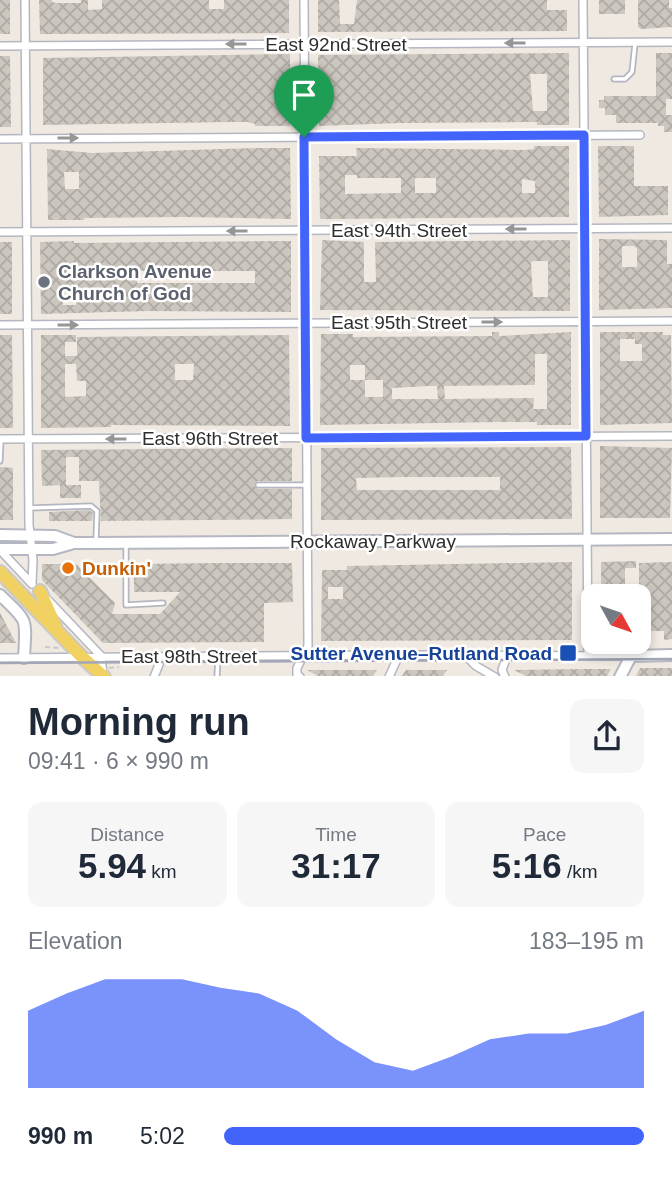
<!DOCTYPE html>
<meta charset="utf-8">
<style>
:root{--surface:#fff;--page:#f6f6f7;--text:#1f2937;--muted:#747a83;--accent:#4264fb}
body{margin:0;font-family:Arial,sans-serif;background:var(--page);color:var(--text);height:100vh;display:flex;flex-direction:column;font-size:26px;white-space:nowrap}
*{box-sizing:border-box;margin:0}
p{font-size:23px;color:var(--muted)}
.icon{flex:none;width:38px;height:38px;fill:none;stroke:currentColor;stroke-width:2;stroke-linecap:round;stroke-linejoin:round}
.map{position:relative;height:676px;overflow:hidden}
.sheet{display:flex;flex-direction:column;background:var(--surface);flex:1}
.sheet>*{flex:none}
.needle{width:46px;rotate:130deg}
.buttons{position:absolute;left:581px;top:584px;display:grid;gap:14px}
.buttons a{display:grid;place-items:center;width:70px;height:70px;border-radius:14px;background:var(--surface);box-shadow:0 4px 10px #0003;font-size:35px}
.pin{position:absolute;display:grid;place-items:center;width:60px;height:60px;color:#fff;margin:-72px -30px;border-radius:50% 50% 50% 0;rotate:-45deg;box-shadow:0 0 7px #0007}
.pin .icon{rotate:45deg}
.round{display:grid;place-items:center;flex:none;width:74px;height:74px;border-radius:14px;background:var(--page)}
.headline{display:flex;align-items:center;justify-content:space-between;height:119px;padding:0 28px}
h1{font-size:38px;font-weight:700;line-height:52px}
.metrics{display:grid;grid-template-columns:repeat(3,1fr);gap:10px;height:119px;padding:7px 28px}
.metrics div{display:grid;align-content:center;border-radius:14px;background:var(--page);text-align:center}
.metrics b{font-size:35px;font-weight:700}
.metrics small{font-size:19px;font-weight:400}
.metrics p{font-size:19px}
.chart{height:196px;padding:14px 28px}
.chart p{display:flex;justify-content:space-between}
.chart svg{width:100%;height:126px;margin-top:7px;fill:var(--accent);opacity:.7}
ul{padding:0 28px;list-style:none;font-size:23px}
li{display:grid;grid-template-columns:112px 84px 1fr;align-items:center;height:52px}
li i{height:18px;border-radius:9px;background:var(--accent)}
.map>svg:first-child{display:block}
.building{fill:url(#building-cross-hatch);fill-rule:evenodd}
.lines{fill:none;stroke-linecap:round;stroke-linejoin:round}
.lane-casing{stroke:#b4b7c1;stroke-width:7}
.street-casing{stroke:#b4b7c1;stroke-width:10}
.secondary-casing{stroke:#b4b7c1;stroke-width:14}
.primary-casing{stroke:#c9c9c9;stroke-width:16}
.path{stroke:#c9c9c9;stroke-width:2;stroke-dasharray:5 3.5;stroke-linecap:butt}
.lane{stroke:#fff;stroke-width:3.5}
.street{stroke:#fff;stroke-width:7}
.secondary{stroke:#fff;stroke-width:10}
.primary{stroke:#f2d163;stroke-width:12}
.rail{stroke:#a3a6b8;stroke-width:2.5}
.oneway{fill:#969696}
.route-casing{stroke:#fff;stroke-width:14}
.route{stroke:#4264fb;stroke-width:9}
.worship-dot{fill:#6b7280;stroke:#fff;stroke-width:2.5}
.food-dot{fill:#e8710a;stroke:#fff;stroke-width:2.5}
.transit-dot{fill:#1a4fb4;stroke:#fff;stroke-width:2.5}
.labels{text-anchor:middle;dominant-baseline:central;stroke-width:5;stroke-linejoin:round;paint-order:stroke}
.street-label{font-size:19px;fill:#2e2e2e;stroke:#fff}
.worship-label{font-size:19px;font-weight:bold;fill:#5b616d;stroke:#fff;text-anchor:start}
.food-label{font-size:19px;font-weight:bold;fill:#c56008;stroke:#fff;text-anchor:start}
.transit-label{font-size:19px;font-weight:bold;fill:#164399;stroke:#fff;text-anchor:end}
</style>
<div class="map">
<svg width="672" height="677" viewBox="0 0 672 677">
<defs>
<pattern id="building-cross-hatch" width="8" height="8" patternUnits="userSpaceOnUse" patternTransform="scale(1.75)"><rect width="8" height="8" fill="#cbc7bf"/><path d="M0 0l8 8M0 8l8-8" fill="none" stroke="#afaba4"/></pattern>
</defs>
<rect width="100%" height="100%" fill="#efe9e1"/>
<path class="building" d="M0,0H10V34H0Z
M39,0H52V2L57,3H81V0H88V10L102,9V0H209V9H224V0H289V33L40,34Z
M318,0H339L340,24H354L357,0H547V10H567V31L318,32Z
M599,0H625V14H599Z
M638,0H669V8H672V27L641,29L638,27Z
M569,53V125H537V122H526L399,123L319,126L318,55ZM530,74H547V111H533Z
M656,53H672V99H666V115H672V132H664V126H658V123H616V115H605V108H599V100H604V96H656Z
M290,54V126H255V124L248,122H230L43,125V58Z
M0,56H10L11,127H0Z
M534,146H569V217L320,219L319,156H357L356,148L526,150L534,149ZM345,175H357V178H401V193L345,194ZM415,178H436V193H415ZM522,179L535,181V193H522Z
M598,146H634V186H668V215L599,217Z
M260,148H290L291,219L184,217L84,218V220H48L47,149L92,153ZM64,172H79V189H65Z
M599,239L667,240V264H672V308L599,310ZM622,246H635L637,249V267H622Z
M322,240L364,242V282H376L375,242L570,240V311L320,310ZM534,261H548V297H533L531,262Z
M74,241V243L291,241V312L148,311L41,314L40,242ZM137,271H255V283H137ZM63,292H76V305H63Z
M0,242H12V314H0Z
M492,332H499V336L571,332V425H537V422H497L320,425L321,334H353V337L492,336ZM535,354H547V409H533L534,398L445,399L444,386L535,385ZM350,365H365V380H350ZM365,380H383V397H365ZM428,386H437L438,399H392V388Z
M600,332H663V335H671L672,423L600,425ZM620,339H635V344H642V361H620Z
M0,335H12L13,428H0Z
M41,335H76V342H65V356H77V337L289,335L290,426L111,425V427L41,428ZM65,364H76L77,381H86V396L65,397ZM175,364H194L193,380H175Z
M600,446L672,448L670,518H600Z
M571,447L572,519L321,520V448ZM402,477H500V490H357L356,478Z
M292,448V481H257L254,486L258,489H292V519L101,521L99,481H79V457H66V485H81V498H60V485L42,486L41,450Z
M0,467L13,468V520H0Z
M89,510L93,513L92,521H49V512Z
M636,561V568H625V590H639V563L672,562V639L664,640V631H639V597H601V562Z
M572,562V640L321,641L322,570H347V566ZM328,587H343V599H328Z
M217,563H292L293,602L264,603V642L103,643L42,580V564H76L115,603L112,614H160L180,592H134V564Z
M0,613L16,643H0Z
M640,668H672V676H636Z
M585,669H611L607,676H526L514,670Z
M307,670H377L373,676H318Z
M406,670H447L443,676H402Z"/>
<g class="lines">
<defs>
<path id="lane" d="M614,79H625L632,72L635,44
M0,461L1,439
M258,485H305
M29,508L91,506L97,511L96,541
M126,545V605L163,603
M217,677L218,657"/>
<path id="street" d="M25,0L29,525L33,560L32,583
M583,0L588,654
M0,46L672,42
M0,139L640,135
M0,232L672,228
M0,325L672,321
M0,439L672,436
M0,550L32,584
M48,600L101,656L103,675
M466,656L476,666L495,677
M0,658L399,655L631,656
M154,677L162,657
M300,677L297,675V668L308,646L304,0
M389,677L399,655
M505,677L502,670L507,656"/>
<path id="secondary" d="M0,535L55,536L74,543H96L672,539
M0,549H53L74,543
M0,595C29,623 26,617 24,658
M620,677L631,656L672,655"/>
<path id="primary" d="M0,572L82,657L104,677
M40,591L55,625"/>
</defs>
<use href="#lane" class="lane-casing"/>
<use href="#street" class="street-casing"/>
<use href="#secondary" class="secondary-casing"/>
<use href="#primary" class="primary-casing"/>
<path class="path" d="M45,647L59,648
M109,668L119,667"/>
<use href="#lane" class="lane"/>
<use href="#street" class="street"/>
<use href="#secondary" class="secondary"/>
<use href="#primary" class="primary"/>
<path class="rail" d="M0,663L672,659"/>
</g>
<defs><path id="oneway-solid" d="M-6-.8H1V-3.2L6.5 0L1 3.2V.8H-6Z" transform="scale(1.75)"/></defs>
<g class="oneway">
<use href="#oneway-solid" transform="translate(515 43) rotate(180)"/>
<use href="#oneway-solid" transform="translate(236 44) rotate(180)"/>
<use href="#oneway-solid" transform="translate(68 138)"/>
<use href="#oneway-solid" transform="translate(516 229) rotate(180)"/>
<use href="#oneway-solid" transform="translate(237 231) rotate(180)"/>
<use href="#oneway-solid" transform="translate(492 322)"/>
<use href="#oneway-solid" transform="translate(68 325)"/>
<use href="#oneway-solid" transform="translate(116 439) rotate(180)"/>
</g>
<g class="lines">
<defs>
<path id="route" d="M584,135L586,436L306,438L304,137Z"/>
</defs>
<use href="#route" class="route-casing"/>
<use href="#route" class="route"/>
</g>
<circle class="worship-dot" cx="44" cy="282" r="7"/>
<circle class="food-dot" cx="68" cy="568" r="7"/>
<rect class="transit-dot" x="559" y="644" width="18" height="18" rx="3.5"/>
<g class="labels">
<g class="street-label">
<text x="336" y="44">East 92nd Street</text>
<text x="399" y="230">East 94th Street</text>
<text x="399" y="322">East 95th Street</text>
<text x="210" y="438">East 96th Street</text>
<text x="373" y="541">Rockaway Parkway</text>
<text x="189" y="656">East 98th Street</text>
</g>
<g class="worship-label">
<text x="58" y="271">Clarkson Avenue<tspan x="58" dy="22">Church of God</tspan></text>
</g>
<g class="food-label">
<text x="82" y="568">Dunkin'</text>
</g>
<g class="transit-label">
<text x="552" y="653">Sutter Avenue–Rutland Road</text>
</g>
</g>
</svg>
<div class="buttons">
<a><svg class="needle" viewBox="-14 -14 28 28"><path d="M0-13l5 13h-10z" fill="#e53935"/><path d="M0 13l5-13h-10z" fill="#747a83"/></svg></a>
</div>
<div class="pin" style="left:304px;top:137px;background:#1e9e55"><svg class="icon" aria-label="arrive" viewBox="0 0 24 24"><path d="M6 21V4h12l-3 4 3 4H6"/></svg></div>
</div>
<section class="sheet">
<div class="headline"><div><h1>Morning run</h1><p>09:41 · 6 × 990 m</p></div><a class="round"><svg class="icon" aria-label="share" viewBox="0 0 24 24"><path d="M12 15V3M7 8l5-5 5 5M5 13v7h14v-7"/></svg></a></div>
<div class="metrics">
<div><p>Distance</p><b>5.94<small> km</small></b></div>
<div><p>Time</p><b>31:17</b></div>
<div><p>Pace</p><b>5:16<small> /km</small></b></div>
</div>
<div class="chart"><p><span>Elevation</span>183–195 m</p>
<svg viewBox="0 0 160 44" preserveAspectRatio="none"><path d="M0 44V17L10 11L20 6L30 6L40 6L50 9L60 11L70 17L80 27L90 35L100 38L110 33L120 27L130 25L140 25L150 22L160 17V44z"/></svg>
</div>
<ul>
<li><b>990 m</b>5:02<i style="width:100%"></i></li>
</ul>
</section>
